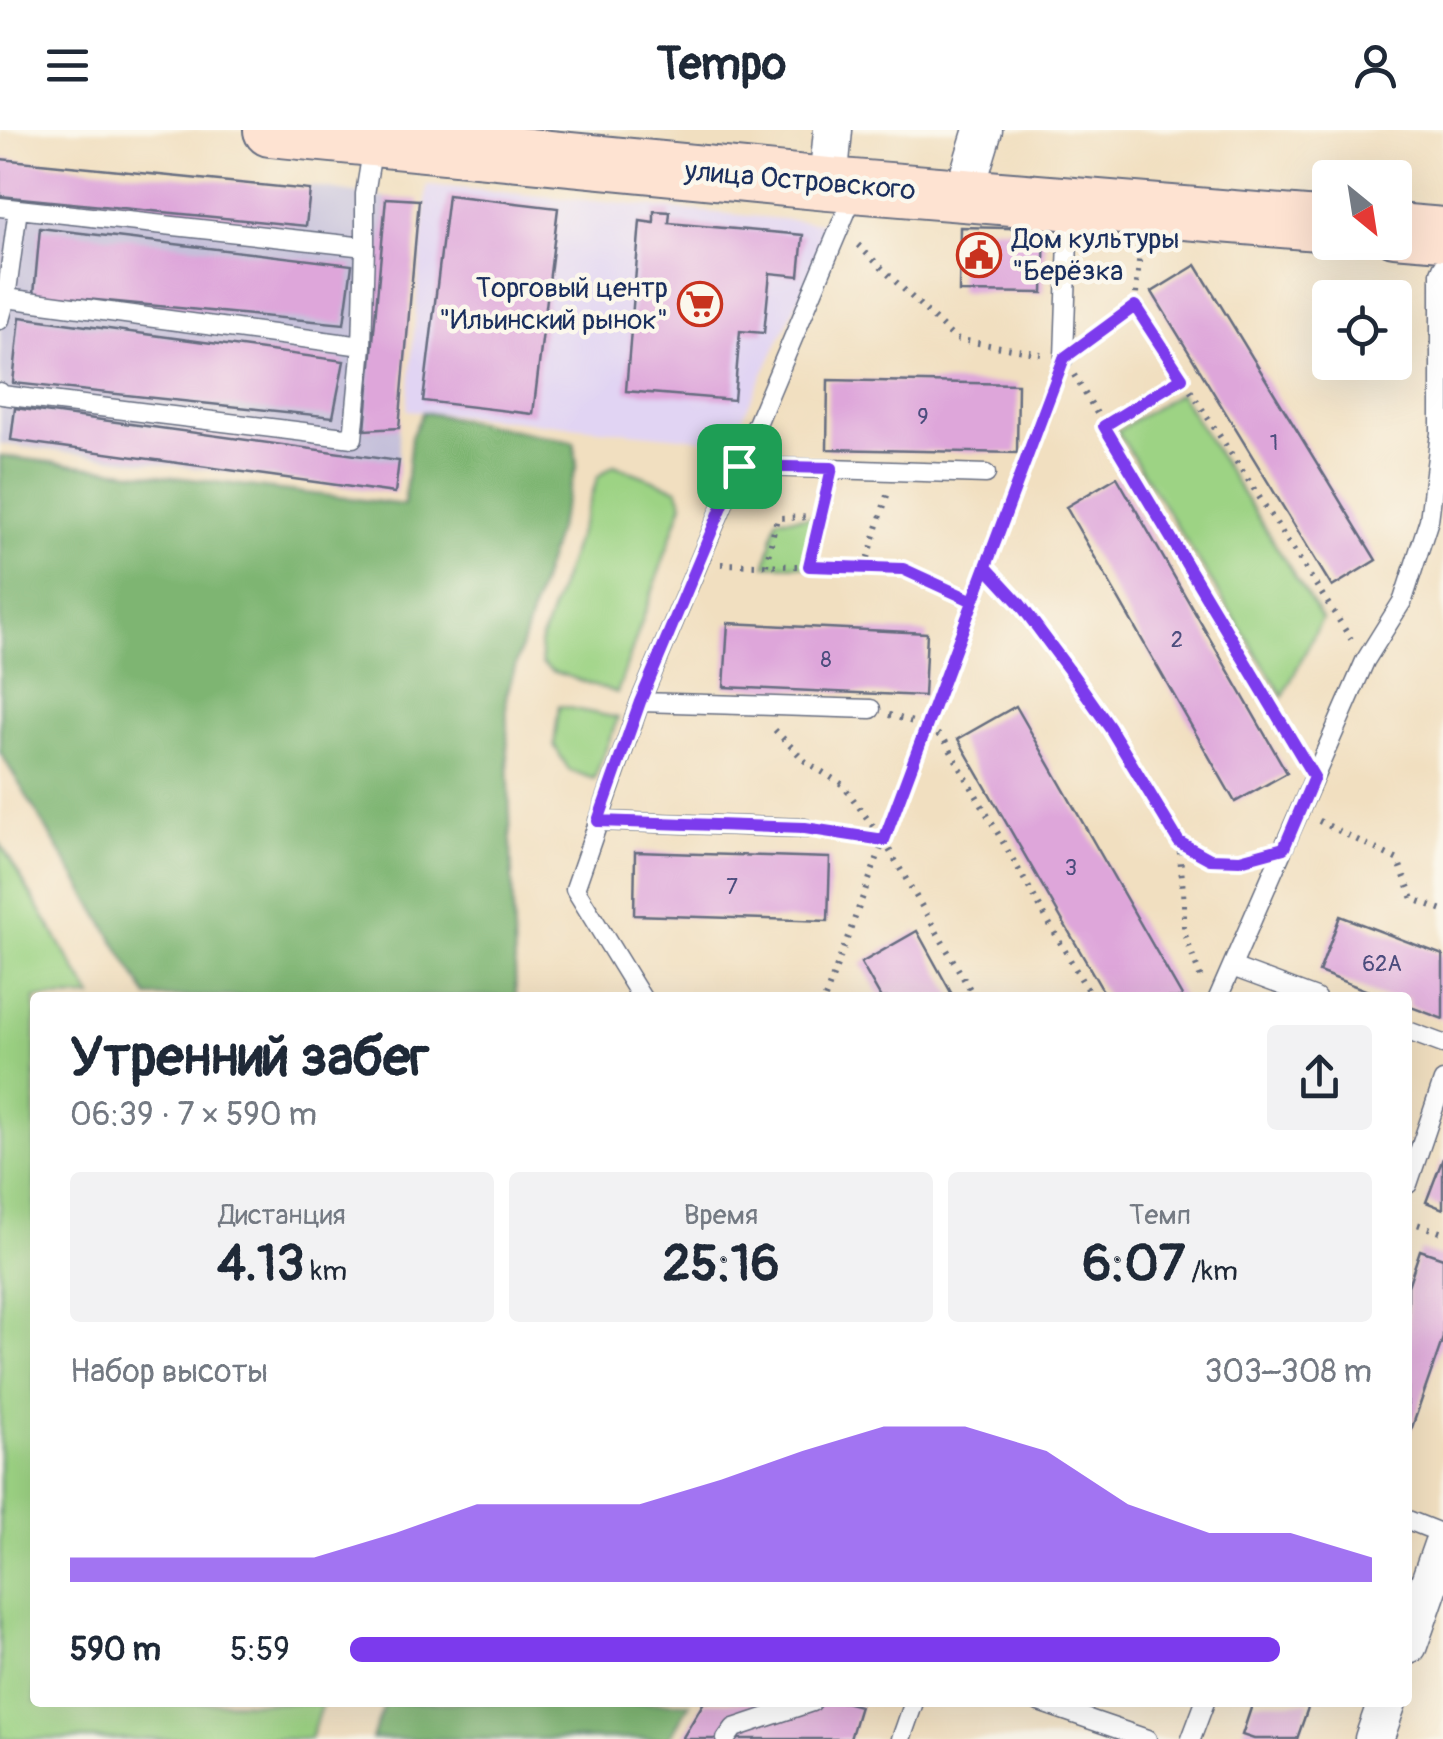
<!DOCTYPE html>
<html lang="ru">
<meta charset="utf-8">
<style>
:root{--surface:#fff;--page:#f2f2f3;--text:#1f2937;--muted:#747a83;--accent:#7c3aed}
body{margin:0;font-family:Pangolin,sans-serif;background:var(--page);color:var(--text);height:100vh;display:flex;flex-direction:column;font-size:38px;white-space:nowrap}
*{box-sizing:border-box;margin:0}
p{font-size:32px;color:var(--muted)}
.icon{flex:none;width:55px;height:55px;fill:none;stroke:currentColor;stroke-width:2;stroke-linecap:round;stroke-linejoin:round}
.map{position:relative;flex:1;overflow:hidden}
.sheet{position:absolute;left:30px;top:862px;width:1382px;height:715px;display:flex;flex-direction:column;background:var(--surface);border-radius:10px;box-shadow:0 10px 40px #0002}
.sheet>*{flex:none}
.needle{width:65px;rotate:150deg}
.tools{position:absolute;left:1312px;top:30px;display:grid;gap:20px}
.tools a{display:grid;place-items:center;width:100px;height:100px;border-radius:10px;background:var(--surface);box-shadow:0 10px 40px #0002;font-size:50px}
.pin{position:absolute;display:grid;place-items:center;width:85px;height:85px;color:#fff;margin:-42px;border-radius:20px;box-shadow:0 5px 15px #0006}
.round{display:grid;place-items:center;flex:none;width:105px;height:105px;border-radius:10px;background:var(--page)}
.summary{display:flex;align-items:center;justify-content:space-between;height:170px;padding:0 40px}
h1{font-size:55px;font-weight:700;line-height:75px}
.figures{display:grid;grid-template-columns:repeat(3,1fr);gap:15px;height:170px;padding:10px 40px}
.figures div{display:grid;align-content:center;border-radius:10px;background:var(--page);text-align:center}
.figures b{font-size:50px;font-weight:700}
.figures small{font-size:28px;font-weight:400}
.figures p{font-size:28px}
.chart{height:280px;padding:20px 40px}
.chart p{display:flex;justify-content:space-between}
.chart svg{width:100%;height:180px;margin-top:10px;fill:var(--accent);opacity:.7}
ul{padding:0 40px;list-style:none;font-size:32px}
li{display:grid;grid-template-columns:160px 120px 1fr;align-items:center;height:75px}
li i{height:25px;border-radius:12px;background:var(--accent)}
header{display:flex;justify-content:space-between;align-items:center;height:130px;padding:0 40px;background:var(--surface);font-size:45px;font-weight:700}
.map>svg:first-child{display:block}
.built{fill:#e1d4f3}
.industrial{fill:#c5c0da}
.green{fill:#9dd384;stroke:#5c8171;stroke-width:2.5}
.forest{fill:#7eb572;stroke:#4c7268;stroke-width:2.5}
.building{fill:#dea6da}
.lines{fill:none;stroke-linecap:round;stroke-linejoin:round}
.service-casing{stroke:#666d80;stroke-width:21}
.minor-casing{stroke:#666d80;stroke-width:41}
.secondary-casing{stroke:#666d80;stroke-width:56}
.path{stroke:#666d80;stroke-width:6;stroke-dasharray:2.5 8;stroke-linecap:butt}
.service{stroke:#fff;stroke-width:18}
.minor{stroke:#fff;stroke-width:38}
.secondary{stroke:#fee3d2;stroke-width:52}
.route-casing{stroke:#fff;stroke-width:20}
.route{stroke:#7c3aed;stroke-width:12}
.labels{text-anchor:middle;dominant-baseline:central;stroke-width:9;stroke-linejoin:round;paint-order:stroke}
.number-label{font-size:22px;fill:#4c4d7d}
.street-label{font-size:28px;fill:#1b2f5e;stroke:#fbf7ec}
.poi-label{font-size:28px;fill:#1b2f5e;stroke:#fbf7ec;text-anchor:start}
</style>
<header><svg class="icon" aria-label="menu" viewBox="0 0 24 24"><path d="M4 6h16M4 12h16M4 18h16"/></svg>Tempo<svg class="icon" aria-label="person" viewBox="0 0 24 24"><circle cx="12" cy="8" r="4"/><path d="M4 21q1-7 8-7t8 7"/></svg></header>
<div class="map">
<svg width="1443" height="1609" viewBox="0 0 1443 1609">
<rect width="100%" height="100%" fill="#fbf7ec"/>
<filter id="ink" filterUnits="userSpaceOnUse"><feTurbulence type="fractalNoise" baseFrequency=".01" numOctaves="2"/><feDisplacementMap in="SourceGraphic" scale="20" xChannelSelector="R" yChannelSelector="G"/><feConvolveMatrix kernelMatrix="1 2 1 2 8 2 1 2 1" color-interpolation-filters="sRGB"/></filter>
<filter id="wash" filterUnits="userSpaceOnUse"><feTurbulence type="fractalNoise" baseFrequency=".0048" numOctaves="4" result="noise"/><feDisplacementMap in="SourceGraphic" scale="40" xChannelSelector="R" yChannelSelector="G"/><feGaussianBlur stdDeviation="2.25" result="paint"/><feColorMatrix in="noise" values="0 0 0 0 0 0 0 0 0 0 0 0 0 0 0 0 0 1.4 0 .05"/><feComposite in="paint" operator="in"/></filter>
<g filter="url(#wash)">
<rect width="100%" height="100%" fill="#f1dfc0"/>
<path class="built" d="M427,55L834,94L731,312L407,280Z"/>
<path class="industrial" d="M0,29L307,60L310,56L386,68L419,70L399,298V331L395,363L0,314Z"/>
<path class="green" d="M1179,263L1322,489L1283,566L1117,301Z
M614,335L677,359L683,373L617,563L552,541L542,534L540,514L598,347Z
M820,387L809,436L766,435L777,388Z
M559,576L618,588L594,649L569,640L554,615Z
M0,713L92,867L35,868V1572L322,1573L310,1609H0Z"/>
<path class="forest" d="M423,282L574,312L577,335L506,567L516,867H148L0,622V326L404,375L411,307Z
M385,1573V1572L690,1573L669,1609H372Z"/>
<g id="blocks">
<path class="building" d="M0,29L310,60L306,96L0,66Z
M448,65L558,78L533,284L423,271Z
M386,68L419,70L399,298L365,300Z
M654,81L670,82L669,93L803,105L799,146L770,143L764,203L740,201L734,270L626,261L640,91L654,93Z
M960,97L1045,99L1043,163L959,162Z
M40,98L352,135L344,194L34,164Z
M1196,135L1376,430L1332,457L1152,162Z
M20,187L344,231L333,287L13,253Z
M828,250L1018,254L1017,323L827,319Z
M15,278L399,331L395,363L11,310Z
M1117,347L1287,643L1235,672L1066,377Z
M728,493L927,503L924,566L724,557Z
M1016,576L1183,868H1107L958,609Z
M635,722L830,728L828,791L634,785Z
M1340,786L1443,825V889L1408,876V868H1386L1319,842Z
M917,801L954,868H881L861,833Z
M1443,1028V1079L1426,1072Z
M1420,1120L1443,1128V1208L1408,1309V1156Z
M704,1572H845L860,1576L850,1609H682Z
M1253,1572H1310L1297,1609H1254L1242,1605Z"/>
</g>
</g>
<g filter="url(#ink)">
<use href="#blocks" fill-opacity="0" stroke="#666d80" stroke-width="2.5"/>
<g class="lines">
<defs>
<path id="service" d="M0,77L365,117
M6,168L362,216
M0,190L6,168L18,79
M1064,228L1069,79
M0,262L2,265L353,308L347,306
M353,308L362,216L365,117V64L373,15
M739,336L986,344
M640,572L871,579
M598,691L805,698
M1232,837L1316,868
M642,868L575,759L640,572L855,61
M1218,868L1365,531L1403,470L1429,390L1440,303V143L1443,136
M1408,901L1443,914
M1408,1054L1443,951
M1408,1390L1443,1404
M1039,1572L1147,1609
M726,1609L734,1598L812,1572
M901,1609L914,1572
M1191,1609L1205,1572"/>
<path id="minor" d="M828,54L833,0
M963,66L983,0
M1408,1515L1443,1415
M1374,1609L1387,1572"/>
<path id="secondary" d="M270,0L828,54L1330,95
M1395,100L1443,104"/>
</defs>
<use href="#service" class="service-casing"/>
<use href="#minor" class="minor-casing"/>
<use href="#secondary" class="secondary-casing"/>
<path class="path" d="M858,115L955,209L1041,224
M1140,120L1135,175L1351,509
M1088,210L1135,175
M1074,245L1301,625
M1104,296L1182,248
M721,434L903,439L973,471
M766,435L777,388L820,387
M809,436L827,359
M986,437L1020,474L1072,544L1110,599L1179,712L1184,774V802L1201,849
M865,438L888,362
M889,585L926,596L944,609L1092,868
M775,600L805,631L843,655L864,684L884,711L975,868
M1319,691L1398,730L1413,769L1443,780
M826,701L883,710
M1180,712C1210,729 1223,735 1257,725
M825,868L1056,249
M1408,1091L1443,1103"/>
<use href="#service" class="service"/>
<use href="#minor" class="minor"/>
<use href="#secondary" class="secondary"/>
</g>
</g>
<g class="lines" filter="url(#ink)">
<defs>
<path id="route" d="M739,336L640,572L598,691L805,698L884,710L986,437L1020,474L1072,544L1110,598L1179,712L1210,729L1240,730L1284,718L1314,647L1104,296L1182,248L1135,176L1064,228L973,471L903,439L809,436L832,338L739,336"/>
</defs>
<use href="#route" class="route-casing"/>
<use href="#route" class="route"/>
</g>
<defs>
<symbol id="civic-ring" viewBox="-11 -11 22 22"><circle r="9.5" fill="#fbf7ec" stroke="#c8321e" stroke-width="1.5"/><path d="M-.6-6.5H3V-4.5H.6V-3L4-1V1h2V6H-6V1h2V-1L-.6-3ZM-1.2 2.5V6h2.4V2.5Z" fill="#c8321e"/></symbol>
<symbol id="supermarket-ring" viewBox="-11 -11 22 22"><circle r="9.5" fill="#fbf7ec" stroke="#c8321e" stroke-width="1.5"/><path d="M-6-5.5h2.5l.6 2H6L4.5 2H-2.5L-4.4-4H-6ZM-1.5 3.2a1.3 1.3 0 1 0 .1 0ZM3 3.2a1.3 1.3 0 1 0 .1 0Z" fill="#c8321e"/></symbol>
</defs>
<g fill-rule="evenodd">
<use href="#civic-ring" x="954" y="100" width="50" height="50"/>
<use href="#supermarket-ring" x="675" y="149" width="50" height="50"/>
</g>
<g class="labels">
<g class="number-label">
<text x="923" y="287">9</text>
<text x="1274" y="313">1</text>
<text x="1177" y="510">2</text>
<text x="826" y="530">8</text>
<text x="1071" y="738">3</text>
<text x="732" y="757">7</text>
<text x="1382" y="834">62А</text>
</g>
<g class="street-label">
<text transform="translate(800 51) rotate(5)">улица Островского</text>
</g>
<g class="poi-label">
<text x="1012" y="109">Дом культуры<tspan x="1012" dy="32">"Берёзка</tspan></text>
<text x="668" y="158" text-anchor="end">Торговый центр<tspan x="668" dy="32">"Ильинский рынок"</tspan></text>
</g>
</g>
</svg>
<div class="tools">
<a><svg class="needle" viewBox="-14 -14 28 28"><path d="M0-13l5 13h-10z" fill="#e53935"/><path d="M0 13l5-13h-10z" fill="#747a83"/></svg></a>
<a><svg class="icon" aria-label="locate" viewBox="0 0 24 24"><circle cx="12" cy="12" r="6"/><path d="M12 2v4M12 18v4M2 12h4M18 12h4"/></svg></a>
</div>
<div class="pin" style="left:739px;top:336px;background:#1e9e55"><svg class="icon" aria-label="arrive" viewBox="0 0 24 24"><path d="M6 21V4h12l-3 4 3 4H6"/></svg></div>
<section class="sheet">
<div class="summary"><div><h1>Утренний забег</h1><p>06:39 · 7 × 590 m</p></div><a class="round"><svg class="icon" aria-label="share" viewBox="0 0 24 24"><path d="M12 15V3M7 8l5-5 5 5M5 13v7h14v-7"/></svg></a></div>
<div class="figures">
<div><p>Дистанция</p><b>4.13<small> km</small></b></div>
<div><p>Время</p><b>25:16</b></div>
<div><p>Темп</p><b>6:07<small> /km</small></b></div>
</div>
<div class="chart"><p><span>Набор высоты</span>303–308 m</p>
<svg viewBox="0 0 160 44" preserveAspectRatio="none"><path d="M0 44V38L10 38L20 38L30 38L40 32L50 25L60 25L70 25L80 19L90 12L100 6L110 6L120 12L130 25L140 32L150 32L160 38V44z"/></svg>
</div>
<ul>
<li><b>590 m</b>5:59<i style="width:91%"></i></li>
</ul>
</section>
</div>
